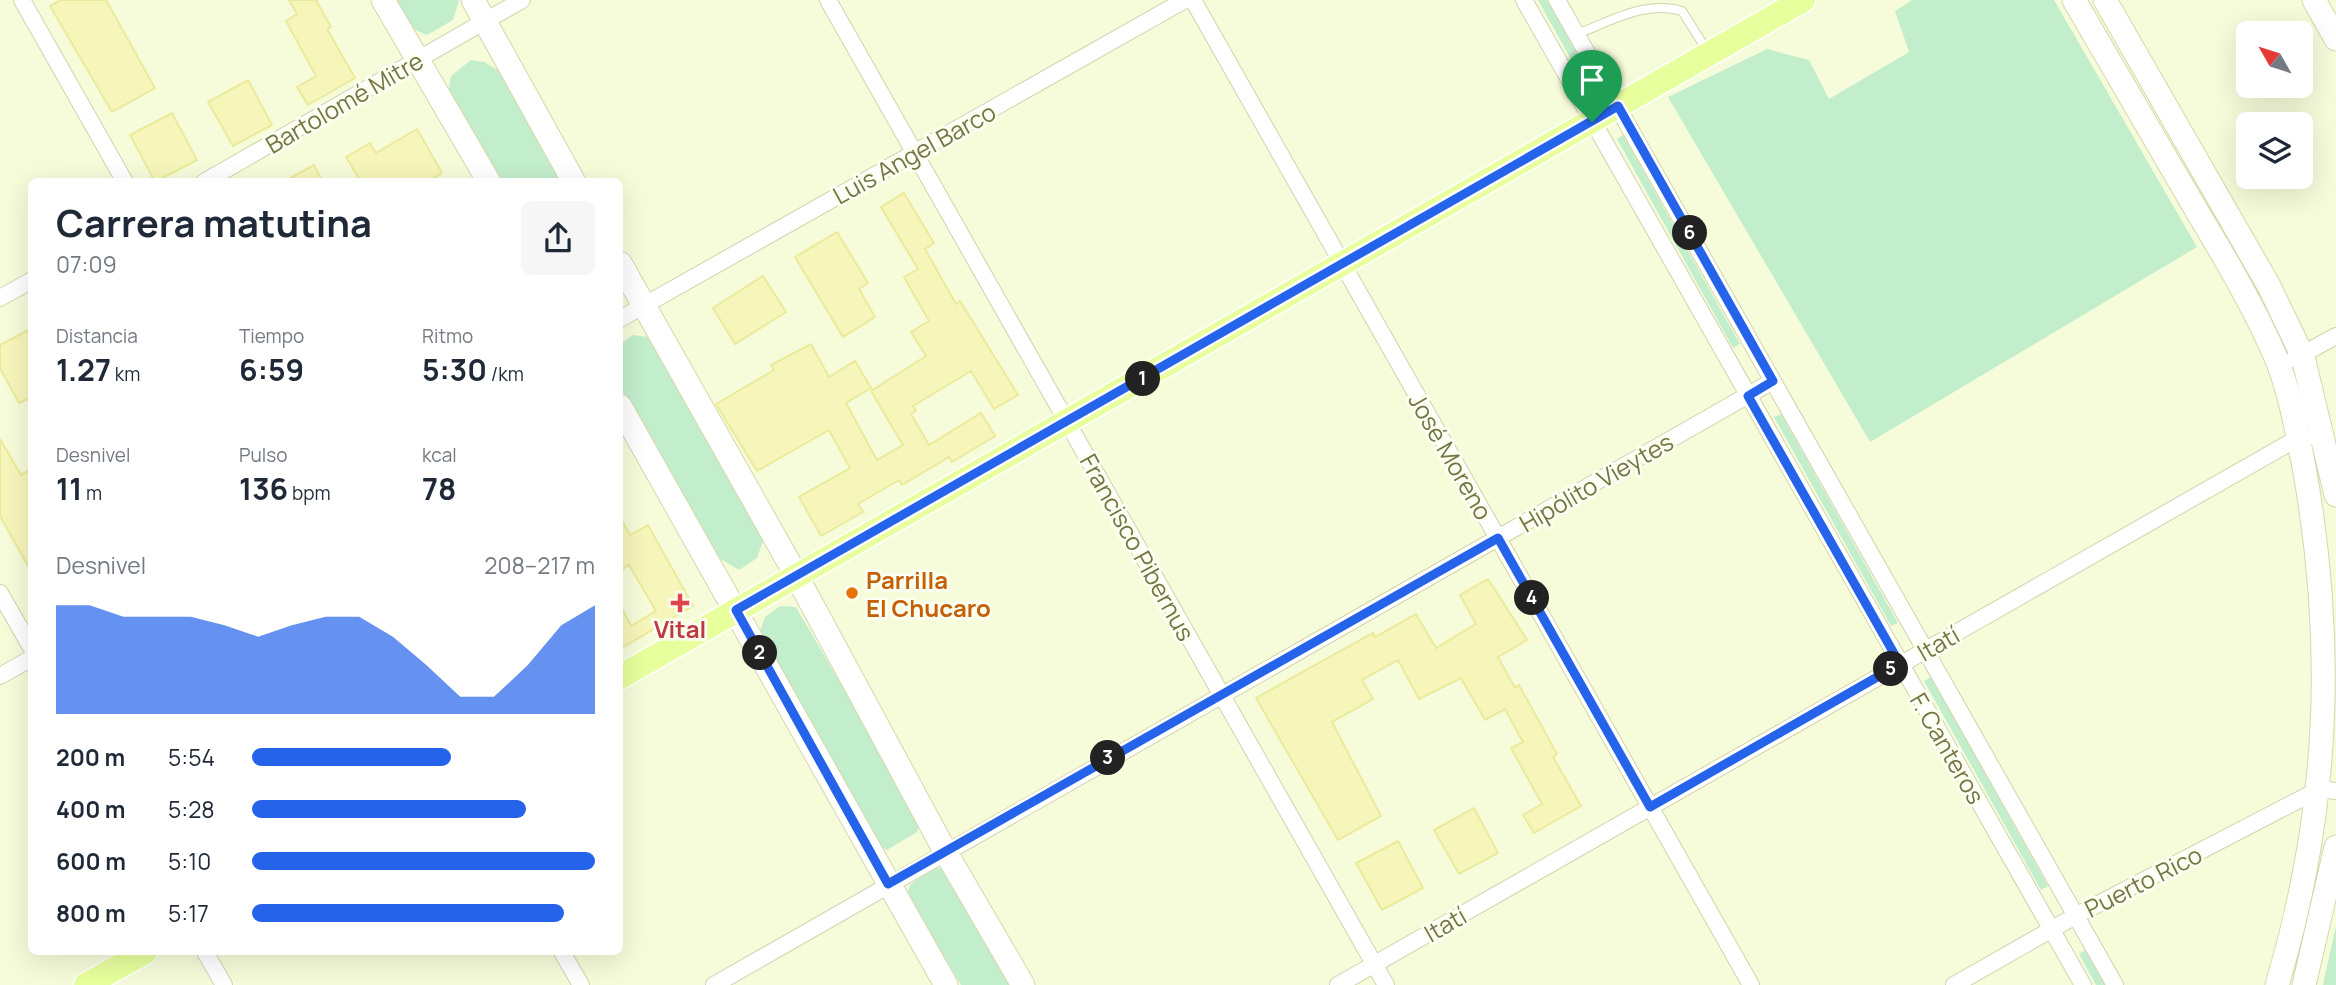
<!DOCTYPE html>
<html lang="es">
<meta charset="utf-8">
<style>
:root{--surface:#fff;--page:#f6f6f7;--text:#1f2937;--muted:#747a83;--accent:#2563eb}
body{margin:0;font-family:Manrope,sans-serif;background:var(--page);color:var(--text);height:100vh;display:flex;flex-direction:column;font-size:26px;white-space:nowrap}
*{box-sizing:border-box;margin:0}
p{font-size:23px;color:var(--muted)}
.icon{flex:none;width:38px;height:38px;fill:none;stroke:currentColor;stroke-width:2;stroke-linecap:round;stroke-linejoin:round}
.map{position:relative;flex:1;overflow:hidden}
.side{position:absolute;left:28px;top:178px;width:595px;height:777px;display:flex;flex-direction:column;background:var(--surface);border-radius:10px;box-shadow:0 7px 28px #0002}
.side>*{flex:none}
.needle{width:46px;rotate:309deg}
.fabs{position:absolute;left:2236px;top:21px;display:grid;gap:14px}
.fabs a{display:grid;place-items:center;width:77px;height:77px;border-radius:10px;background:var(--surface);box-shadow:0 7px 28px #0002;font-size:35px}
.pin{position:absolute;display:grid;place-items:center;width:60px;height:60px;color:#fff;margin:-72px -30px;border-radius:50% 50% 50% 0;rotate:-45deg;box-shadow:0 0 7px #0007}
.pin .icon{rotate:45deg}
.km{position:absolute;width:35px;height:35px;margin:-18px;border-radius:50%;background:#222;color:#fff;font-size:19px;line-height:35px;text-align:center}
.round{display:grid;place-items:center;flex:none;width:74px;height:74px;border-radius:10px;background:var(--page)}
.headline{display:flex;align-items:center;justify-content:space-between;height:119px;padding:0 28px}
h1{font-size:38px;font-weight:700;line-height:52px}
.stats{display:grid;grid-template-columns:repeat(3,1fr);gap:10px;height:119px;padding:7px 28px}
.stats div{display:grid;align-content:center}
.stats b{font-size:30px;font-weight:700}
.stats small{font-size:19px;font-weight:400}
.stats p{font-size:19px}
.chart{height:196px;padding:14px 28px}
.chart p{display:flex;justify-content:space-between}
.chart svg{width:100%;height:126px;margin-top:7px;fill:var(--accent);opacity:.7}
ul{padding:0 28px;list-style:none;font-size:23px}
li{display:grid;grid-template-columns:112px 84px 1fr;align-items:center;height:52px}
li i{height:18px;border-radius:9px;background:var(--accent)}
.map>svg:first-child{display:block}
.residential{fill:#f6fcda;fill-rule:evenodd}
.green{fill:#c3eecc}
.building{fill:#f6f6bb;stroke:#ebea9a;stroke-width:2}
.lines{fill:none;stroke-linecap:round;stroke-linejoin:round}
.lane-casing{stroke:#d2d3ad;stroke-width:10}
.street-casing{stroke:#d2d3ad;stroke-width:18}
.secondary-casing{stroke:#d5d7aa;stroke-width:25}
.primary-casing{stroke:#fff;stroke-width:27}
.lane{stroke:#fff;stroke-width:8}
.street{stroke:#fff;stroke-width:16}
.secondary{stroke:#fff;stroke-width:23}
.primary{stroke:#e8ff9d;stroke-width:24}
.route-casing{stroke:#fff;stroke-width:14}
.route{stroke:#2563eb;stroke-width:9}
.food-dot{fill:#e8710a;stroke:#fbffef;stroke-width:2.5}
.health-dot{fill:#e0444e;stroke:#fbffef;stroke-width:2.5}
.labels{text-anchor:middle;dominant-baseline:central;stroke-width:6;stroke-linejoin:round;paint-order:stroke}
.street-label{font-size:24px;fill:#767445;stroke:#fbffef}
.food-label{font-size:24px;font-weight:bold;fill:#c56008;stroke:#fbffef;text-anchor:start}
.health-label{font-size:24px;font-weight:bold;fill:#be3a42;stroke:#fbffef}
</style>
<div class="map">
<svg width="2336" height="985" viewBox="0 0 2336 985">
<rect width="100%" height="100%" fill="#f9fee6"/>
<path class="residential" d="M0,0H2336V985H0ZM2249,33H2301V86H2249ZM2249,124H2301V177H2249ZM32,182H620V952H32Z"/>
<path class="green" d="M396,0H459L453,20L427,35L413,29Z
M1538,0H1547L1584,66L1577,70Z
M1912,0H2054L2197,247L1870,442L1668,97L1767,49L1809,60L1829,99L1909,52L1895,11Z
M471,60L484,62L498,70L560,182H500L448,94L451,76Z
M1623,135L1740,344L1733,348L1617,139Z
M633,335L649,337L763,541L757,558L739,570L719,558L620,387V344Z
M1781,414L1898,623L1891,626L1774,417Z
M780,606L796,607L920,820L917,832L887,850L878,844L758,637L765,617Z
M1931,677L2048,886L2041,890L1924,681Z
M935,868L947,869L1014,985H961L907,893L911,884Z
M2336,926V985H2323V984Z
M2085,950L2105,985H2096L2079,954Z"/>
<path class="building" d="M61,0H106L155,88L112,112L50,6Z
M289,0H316L331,27L327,29L355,78L308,105L297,87L316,76L286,21L297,14Z
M248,80L272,125L233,146L208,102Z
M172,113L197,160L155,182L130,135Z
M417,129L442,173L427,182H361L346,157L370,143L376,153Z
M314,165L323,182H283Z
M904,193L934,243L925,249L956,304L960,301L1018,395L994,409L971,371L913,406L916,411L911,414L929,445L981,413L995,436L952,462L949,457L902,485L899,480L858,504L863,512L821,536L799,497L850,468L829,430L757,471L716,404L774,370L771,365L811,344L829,377L855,361L871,388L846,403L877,460L903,445L871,391L926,356L911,332L929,321L904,277L918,269L881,207Z
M837,232L868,283L859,289L875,317L843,337L795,257Z
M763,276L786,312L735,344L713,308Z
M32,328V397L19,403L0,368V345Z
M0,439L21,475L32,469V573L0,516Z
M620,517L630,535L648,525L693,606L620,649V605L631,626L656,611L629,565L620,571Z
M1488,579L1527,640L1498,657L1515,688L1519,685L1557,754L1553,757L1581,806L1534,833L1523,815L1542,804L1511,748L1523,742L1505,709L1485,720L1461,678L1419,699L1398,660L1362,680L1373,699L1332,722L1381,816L1338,840L1256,698L1373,633L1375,637L1416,614L1436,648L1476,624L1460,595Z
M1474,808L1498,853L1459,874L1434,830Z
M1398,841L1423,888L1382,910L1356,863Z"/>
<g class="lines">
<defs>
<path id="lane" d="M1577,34C1611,21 1646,0 1682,11L1708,52"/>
<path id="street" d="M22,0L125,182
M828,0L1386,985
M1193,0L1751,985
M1524,0L2083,985
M1557,0L2115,985
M204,182L522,0
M0,298L32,280
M620,319L1185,0
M2294,359L2336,336
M0,593L32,649
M0,676L32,658
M205,952L224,985
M562,952L581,985
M714,985L1773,381
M1338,985L2298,438L2321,434
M1954,985L2077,915L2320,789L2336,791"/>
<path id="secondary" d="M383,0L489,182
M473,0L574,182
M2074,0C2113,67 2152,134 2191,201C2222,253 2253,304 2277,360C2290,393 2297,432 2304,467C2336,645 2329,812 2277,985
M2105,0L2269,286L2303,357L2336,495
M2314,0L2336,39
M620,263L796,575L945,851L1023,985
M620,406L946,985
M2304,985L2336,847"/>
<path id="primary" d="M620,677L1803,0
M86,985L145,952"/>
</defs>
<use href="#lane" class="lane-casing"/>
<use href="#street" class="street-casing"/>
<use href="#secondary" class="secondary-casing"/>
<use href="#primary" class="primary-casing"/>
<use href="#lane" class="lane"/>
<use href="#street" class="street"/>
<use href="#secondary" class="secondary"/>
<use href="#primary" class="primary"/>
</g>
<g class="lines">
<defs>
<path id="route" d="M1618,106L1773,381L1748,396L1900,664L1650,807L1498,538L888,884L736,610Z"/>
</defs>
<use href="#route" class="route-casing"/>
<use href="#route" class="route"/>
</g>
<circle class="food-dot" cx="852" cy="593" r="7"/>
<path class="health-dot" d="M676.5 592.5h7v7h7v7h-7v7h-7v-7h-7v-7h7z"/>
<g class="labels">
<g class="street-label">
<text transform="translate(344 102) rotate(-30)">Bartolomé Mitre</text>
<text transform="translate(914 153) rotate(-29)">Luis Angel Barco</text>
<text transform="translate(1451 456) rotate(60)">José Moreno</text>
<text transform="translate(1596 482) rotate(-30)">Hipólito Vieytes</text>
<text transform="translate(1138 547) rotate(61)">Francisco Pibernus</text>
<text transform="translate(1938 643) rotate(-30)">Itatí</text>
<text transform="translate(1948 748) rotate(60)">F. Canteros</text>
<text transform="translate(2143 881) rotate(-27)">Puerto Rico</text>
<text transform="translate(1445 924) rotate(-30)">Itatí</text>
</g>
<g class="food-label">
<text x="866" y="579">Parrilla<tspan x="866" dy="28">El Chucaro</tspan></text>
</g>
<g class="health-label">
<text x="680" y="628">Vital</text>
</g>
</g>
</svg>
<div class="fabs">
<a><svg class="needle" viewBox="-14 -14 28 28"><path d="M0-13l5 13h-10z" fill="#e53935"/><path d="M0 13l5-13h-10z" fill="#747a83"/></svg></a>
<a><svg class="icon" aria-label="layers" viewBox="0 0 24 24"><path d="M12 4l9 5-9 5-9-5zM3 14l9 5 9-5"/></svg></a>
</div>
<div class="pin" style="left:1592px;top:122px;background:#1e9e55"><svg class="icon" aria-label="arrive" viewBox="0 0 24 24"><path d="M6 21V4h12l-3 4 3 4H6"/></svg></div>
<b class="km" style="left:1143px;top:379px">1</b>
<b class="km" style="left:760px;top:653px">2</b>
<b class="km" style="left:1108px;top:758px">3</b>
<b class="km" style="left:1532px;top:598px">4</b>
<b class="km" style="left:1891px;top:669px">5</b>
<b class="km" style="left:1690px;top:233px">6</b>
<section class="side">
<div class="headline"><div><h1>Carrera matutina</h1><p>07:09</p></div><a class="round"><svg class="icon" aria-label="share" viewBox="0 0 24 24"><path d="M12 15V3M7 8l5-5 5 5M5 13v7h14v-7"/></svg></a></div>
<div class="stats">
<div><p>Distancia</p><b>1.27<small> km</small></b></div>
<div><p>Tiempo</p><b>6:59</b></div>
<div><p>Ritmo</p><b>5:30<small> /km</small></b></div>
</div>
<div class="stats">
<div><p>Desnivel</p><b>11<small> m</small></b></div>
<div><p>Pulso</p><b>136<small> bpm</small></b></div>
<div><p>kcal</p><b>78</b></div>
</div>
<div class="chart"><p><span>Desnivel</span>208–217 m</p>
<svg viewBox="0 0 160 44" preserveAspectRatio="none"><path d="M0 44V6L10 6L20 10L30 10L40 10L50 13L60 17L70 13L80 10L90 10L100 17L110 27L120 38L130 38L140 27L150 13L160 6V44z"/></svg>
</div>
<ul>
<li><b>200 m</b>5:54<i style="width:58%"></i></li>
<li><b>400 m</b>5:28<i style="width:80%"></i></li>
<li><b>600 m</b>5:10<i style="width:100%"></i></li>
<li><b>800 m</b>5:17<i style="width:91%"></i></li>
</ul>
</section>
</div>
